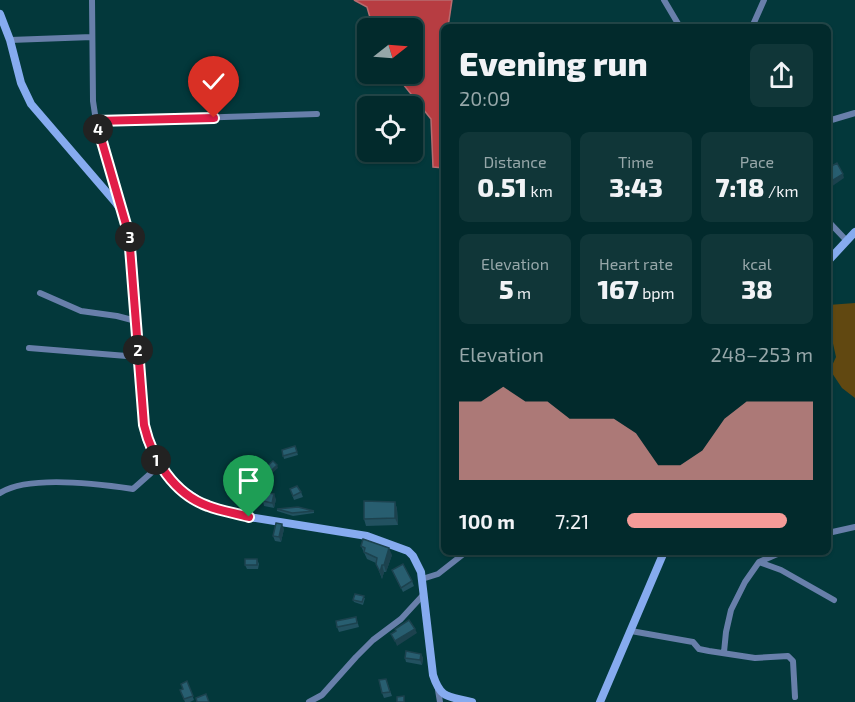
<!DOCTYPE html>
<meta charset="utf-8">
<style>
:root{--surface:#022a2c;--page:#103638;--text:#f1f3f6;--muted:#96a7a9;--line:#234648;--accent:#f59b98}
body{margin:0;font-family:"Exo 2",sans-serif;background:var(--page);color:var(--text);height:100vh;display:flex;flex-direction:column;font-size:22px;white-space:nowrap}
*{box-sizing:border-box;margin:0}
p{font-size:20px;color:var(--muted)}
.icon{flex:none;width:33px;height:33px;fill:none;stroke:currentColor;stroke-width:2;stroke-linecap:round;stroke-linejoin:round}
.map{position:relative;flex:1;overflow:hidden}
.panel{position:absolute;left:441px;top:24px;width:390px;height:531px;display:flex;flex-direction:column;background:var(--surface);border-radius:9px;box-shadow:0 2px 4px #0004,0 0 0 2px var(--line)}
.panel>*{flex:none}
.needle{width:39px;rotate:73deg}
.buttons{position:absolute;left:357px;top:18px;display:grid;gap:12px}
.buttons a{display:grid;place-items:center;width:66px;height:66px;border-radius:9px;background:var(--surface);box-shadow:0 2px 4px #0004,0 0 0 2px var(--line);font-size:30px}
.pin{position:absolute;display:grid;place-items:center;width:51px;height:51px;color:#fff;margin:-62px -26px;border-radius:50% 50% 50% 0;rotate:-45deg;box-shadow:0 0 6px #0007}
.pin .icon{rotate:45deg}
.km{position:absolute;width:30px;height:30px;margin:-15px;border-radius:50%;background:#222;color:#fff;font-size:16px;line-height:30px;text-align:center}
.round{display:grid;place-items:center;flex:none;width:63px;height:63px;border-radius:9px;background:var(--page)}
.head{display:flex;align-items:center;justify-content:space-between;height:102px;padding:0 18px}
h1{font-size:33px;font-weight:800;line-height:45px}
.stats{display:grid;grid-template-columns:repeat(3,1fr);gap:9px;height:102px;padding:6px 18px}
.stats div{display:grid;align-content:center;border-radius:9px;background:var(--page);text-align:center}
.stats b{font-size:26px;font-weight:800}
.stats small{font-size:16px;font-weight:400}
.stats p{font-size:16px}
.chart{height:168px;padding:12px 18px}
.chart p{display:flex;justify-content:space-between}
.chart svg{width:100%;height:108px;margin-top:6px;fill:var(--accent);opacity:.7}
ul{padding:0 18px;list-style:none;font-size:20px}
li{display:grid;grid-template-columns:96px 72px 1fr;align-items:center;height:45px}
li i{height:15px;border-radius:8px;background:var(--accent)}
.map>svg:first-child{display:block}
.green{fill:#614811}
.water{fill:#b73d42;stroke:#b86c70;stroke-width:1.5}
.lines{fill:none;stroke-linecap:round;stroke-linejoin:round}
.street{stroke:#687faa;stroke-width:6}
.secondary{stroke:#86abef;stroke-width:8}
.wall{fill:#225160}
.shaded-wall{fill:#1c424e}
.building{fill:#285e70;stroke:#1c424e;stroke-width:1.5}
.route-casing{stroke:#fff;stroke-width:12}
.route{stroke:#e11d48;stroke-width:8}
</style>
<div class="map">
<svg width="855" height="702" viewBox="0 0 855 702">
<rect width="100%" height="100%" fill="#03383b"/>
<path class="green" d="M855,303V398L842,388L830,370L836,357L828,321V305Z"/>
<path class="water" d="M354,0H452L448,27H444V168L433,167L431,119L395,74H412V28H373L367,7Z"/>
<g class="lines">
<path class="street" d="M92,0L93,101L96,121L122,208
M664,0L680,27
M752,27L764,0
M10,40L92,37
M96,121L317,114
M828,121L855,113
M828,221L847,241
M40,293L81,311L117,316L136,321
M29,348L139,357
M0,493C28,475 100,484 133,489L151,473L156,459
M828,533L855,527
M759,562L781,570L834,600
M422,579L438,574L466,552
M631,631L693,642L699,649L709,651L755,658L788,656L793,661L795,697
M724,652L726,632L731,610L745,582L759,562L782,552
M438,690L440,702
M309,702L322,695L356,657L373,640L401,619L424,594"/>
<path class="secondary" d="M0,14L10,40L21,83L31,104L116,203L125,216L132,252L144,425L147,441L159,465L179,487L207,506L249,517L367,536L408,551L413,556L421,572L433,675C441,700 449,696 472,702
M828,261L855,232
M600,702L664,552"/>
</g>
<path class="wall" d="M295,446L298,455L284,459L282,450Z
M290,489L301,492L303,497L294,500Z
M276,499L274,508L264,506L263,501Z
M395,502L397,509L398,525L366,526L364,519Z
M277,509L314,511V513L293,516L277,511Z
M284,529L281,542L275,541L273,536Z
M361,546L392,555L386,572H384L382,579L376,563L367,559Z
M257,559L259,564L258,569H247L245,565Z
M392,570L412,581L414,586L403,592Z
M365,598L363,605L354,602L353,600Z
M356,617L359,627L339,632L337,627Z
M421,654L423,658L422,665L406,662L405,658Z
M386,679L392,696L384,698L382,693Z
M187,681L194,700L190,702H185L180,690L183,688Z"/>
<path class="shaded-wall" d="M843,174L844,178L831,187L830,182Z
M277,465L278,468L271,474L270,472Z
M274,494L276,499L274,508L272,503Z
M395,502L397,509L398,525L395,518Z
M282,524L284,529L281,542L279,537Z
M389,548L392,555L386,572L384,565Z
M382,565L384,572L382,579L380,572Z
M415,629L417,633L397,646L395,641Z
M421,654L423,658L422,665L420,660Z"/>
<path class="building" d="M837,163L843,174L830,182L828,179V168Z
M295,446L297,452L283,456L282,450Z
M273,461L277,465L270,472L266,467Z
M297,486L301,492L293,496L290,489Z
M265,492L274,494L272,503L263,501Z
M364,501L395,502V518L364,519Z
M298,507L314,511L292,513L277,509Z
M276,523L282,524L279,537L273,536Z
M363,539L389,548L384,565H382L380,572L376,564L377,558L364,552L365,548L361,546Z
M245,559H257V565H245Z
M403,564L412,581L401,588L392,570Z
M355,594L364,596L362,602L353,600Z
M356,617L357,623L337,627L336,621Z
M409,620L415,629L395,641L391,634L396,631L395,629Z
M406,651L421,654L420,660L405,658Z
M386,679L390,692L382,693L379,680Z
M187,681L193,696L184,699L180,690L183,689L181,684Z
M206,694L209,702H197L196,698Z
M404,696V702H397V697Z"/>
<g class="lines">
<defs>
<path id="route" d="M214,118L96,121L129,235L144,425C152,459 174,494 208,506C221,511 235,513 249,517"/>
</defs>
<use href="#route" class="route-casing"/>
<use href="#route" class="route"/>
</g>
</svg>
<div class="buttons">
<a><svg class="needle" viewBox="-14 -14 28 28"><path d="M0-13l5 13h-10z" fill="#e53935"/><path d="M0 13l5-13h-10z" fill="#96a7a9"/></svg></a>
<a><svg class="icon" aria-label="locate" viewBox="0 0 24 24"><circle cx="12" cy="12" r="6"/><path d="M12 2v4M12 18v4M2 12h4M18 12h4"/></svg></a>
</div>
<div class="pin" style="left:249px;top:517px;background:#1e9e55"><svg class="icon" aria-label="arrive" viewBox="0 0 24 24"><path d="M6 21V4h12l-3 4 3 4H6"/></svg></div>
<div class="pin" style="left:214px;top:118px;background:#d93025"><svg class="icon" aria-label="check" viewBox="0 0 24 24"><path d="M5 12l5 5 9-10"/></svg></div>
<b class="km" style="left:156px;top:460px">1</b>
<b class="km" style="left:138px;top:350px">2</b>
<b class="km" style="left:130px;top:237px">3</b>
<b class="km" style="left:98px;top:129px">4</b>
<section class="panel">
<div class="head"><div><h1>Evening run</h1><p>20:09</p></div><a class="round"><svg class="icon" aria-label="share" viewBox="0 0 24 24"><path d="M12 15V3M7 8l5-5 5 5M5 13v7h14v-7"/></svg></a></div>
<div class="stats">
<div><p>Distance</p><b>0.51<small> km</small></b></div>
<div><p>Time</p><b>3:43</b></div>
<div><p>Pace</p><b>7:18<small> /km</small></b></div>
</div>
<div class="stats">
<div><p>Elevation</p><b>5<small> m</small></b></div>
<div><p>Heart rate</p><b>167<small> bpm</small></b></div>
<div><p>kcal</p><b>38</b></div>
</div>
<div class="chart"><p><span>Elevation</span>248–253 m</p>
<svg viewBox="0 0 160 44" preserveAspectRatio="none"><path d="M0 44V12L10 12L20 6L30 12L40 12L50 19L60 19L70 19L80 25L90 38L100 38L110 32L120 19L130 12L140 12L150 12L160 12V44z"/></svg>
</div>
<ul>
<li><b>100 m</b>7:21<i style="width:86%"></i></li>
</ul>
</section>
</div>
